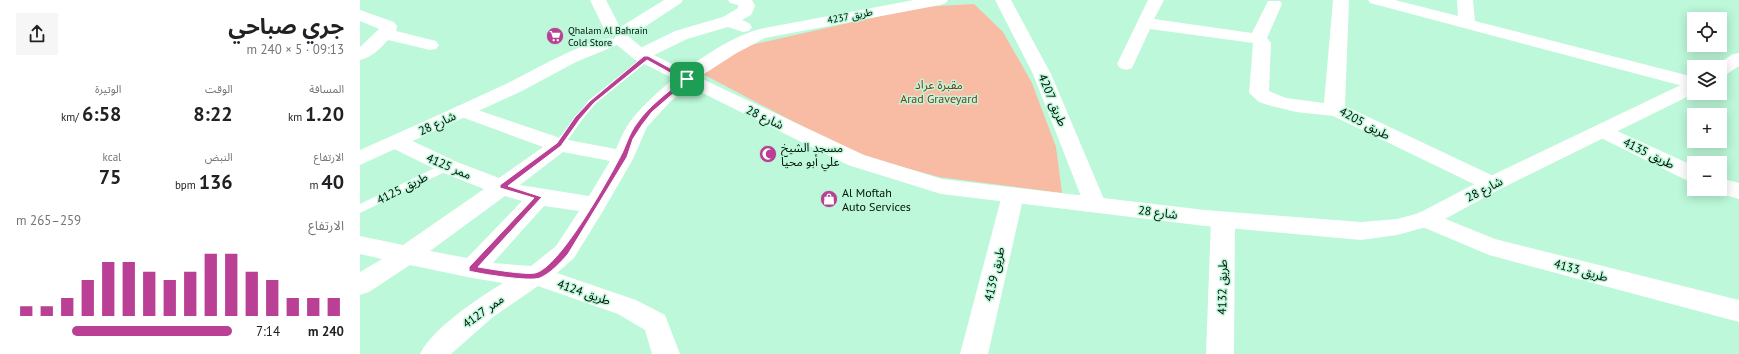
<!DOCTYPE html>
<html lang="ar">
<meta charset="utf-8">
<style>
:root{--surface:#fff;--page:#f6f6f6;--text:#202124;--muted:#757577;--accent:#b94094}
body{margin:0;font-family:"PT Sans","Noto Sans Arabic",sans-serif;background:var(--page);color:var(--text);direction:rtl;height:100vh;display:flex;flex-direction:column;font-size:15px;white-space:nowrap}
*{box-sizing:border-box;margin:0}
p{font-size:13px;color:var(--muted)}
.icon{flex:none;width:22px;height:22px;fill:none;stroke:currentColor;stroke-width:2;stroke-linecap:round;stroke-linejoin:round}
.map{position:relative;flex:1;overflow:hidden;direction:ltr}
.side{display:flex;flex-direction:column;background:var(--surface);width:360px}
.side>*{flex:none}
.controls{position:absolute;left:1327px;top:12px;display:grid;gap:8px}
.controls a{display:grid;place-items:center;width:40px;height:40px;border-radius:0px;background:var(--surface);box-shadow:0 2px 10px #0003;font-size:20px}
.pin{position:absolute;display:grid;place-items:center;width:34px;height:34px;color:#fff;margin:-17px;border-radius:8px;box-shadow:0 2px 6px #0006}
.round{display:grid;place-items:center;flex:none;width:42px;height:42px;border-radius:0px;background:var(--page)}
.headline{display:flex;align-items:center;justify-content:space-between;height:68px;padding:0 16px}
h1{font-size:22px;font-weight:700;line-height:30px}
.figures{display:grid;grid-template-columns:repeat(3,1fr);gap:6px;height:68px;padding:4px 16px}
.figures div{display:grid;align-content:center}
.figures b{font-size:20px;font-weight:700}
.figures small{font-size:11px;font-weight:400}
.figures p{font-size:11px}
.chart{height:112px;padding:8px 16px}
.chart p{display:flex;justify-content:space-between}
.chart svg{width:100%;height:72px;margin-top:4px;stroke:var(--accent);stroke-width:6}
ul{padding:0 16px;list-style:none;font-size:13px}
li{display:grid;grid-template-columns:64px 48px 1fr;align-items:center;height:30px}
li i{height:10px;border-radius:5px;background:var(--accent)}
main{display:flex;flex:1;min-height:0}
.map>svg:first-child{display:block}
.green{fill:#f8bba3}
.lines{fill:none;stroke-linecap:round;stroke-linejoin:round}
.lane{fill:#fff;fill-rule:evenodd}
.street{fill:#fff;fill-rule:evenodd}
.secondary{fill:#fff;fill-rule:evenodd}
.route{fill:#b94094;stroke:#fff;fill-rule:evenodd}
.labels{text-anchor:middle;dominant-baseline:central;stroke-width:3;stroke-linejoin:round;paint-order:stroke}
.far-street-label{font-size:10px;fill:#001208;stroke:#bcf8d9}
.far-poi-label{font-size:10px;fill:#001208;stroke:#bcf8d9;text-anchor:start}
.park-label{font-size:12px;fill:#7e3515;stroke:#bcf8d9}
.street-label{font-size:12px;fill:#001208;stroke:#bcf8d9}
.poi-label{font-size:12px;fill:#001208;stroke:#bcf8d9;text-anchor:start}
</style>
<main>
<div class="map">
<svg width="1379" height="354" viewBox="0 0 1379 354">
<rect width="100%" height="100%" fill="#bcf8d9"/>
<path class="green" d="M614,4L643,32L672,83L696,147L702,193L579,177L495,154L339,72L377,48L560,7Z"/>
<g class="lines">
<path class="lane" d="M286,55L289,56V60L235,104L222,120L203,147H195L194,145L195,143L229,100Z
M85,163L90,167L89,170L0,213V204Z"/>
<path class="street" d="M304,0H323L321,3L274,34L268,35L262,34L259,30L262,26Z
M368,0H392L395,6L391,15L382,20L389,23L392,27L389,31L383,32L368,27L327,39L286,59L280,60L274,59L271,55L274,51L315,31L363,17L378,8V5L370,3Z
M554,0H588L586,3L580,5L405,38L375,54L341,76L310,102L287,127L273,159L243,211L214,258L197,273L276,300L305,315L320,354H292L285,330L258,314L178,286L133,317L91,354H60C73,328 118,298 143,283L112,278L50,265L9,292L0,295V272L22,259L0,254V236L43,245L124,189L81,172L30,147L27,142L30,137L37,135L44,137L97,162L139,178L183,147L96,115L93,111L96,107L103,105L203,139L256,149C261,138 265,128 272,119C298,87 360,39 400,29ZM203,152L250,161L229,196L160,185ZM145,196L162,201L107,258L70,251ZM184,206L219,211L196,246L171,266L133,263Z
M635,0H651L691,74L746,204L743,210L735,212L727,210L724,204L673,74Z
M788,0H804L794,19L892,33L908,1H920L922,4L907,38L911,43L909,91L926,98L964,103L973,0H989L985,106L1140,179L1143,184L1140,189L1132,192L1124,189L973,116L936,112L908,105L899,102L889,93L893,43L790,29L772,68L766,70L760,68L757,64Z
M1008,0H1035L1098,16L1097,0H1113L1115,21L1334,77V89L1010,3Z
M0,10L34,22L37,26L36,31L76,41L79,45L76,49L70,50L28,40C20,49 12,57 0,60V47L19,29L0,21Z
M1244,125L1334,166V182L1326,180L1237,136L1234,131L1237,126Z
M1360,178L1379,183V199L1352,191L1351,189H1360Z
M653,187L661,190L664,195L628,354H600L642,195L645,190Z
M1066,211L1135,239L1379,300V322L1129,255L1058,225L1054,219L1058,213Z
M863,212L871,214L875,220L874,354H846L851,220L855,214Z"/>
<path class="secondary" d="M230,0H246L261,29L258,33L252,34L246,33Z
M262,35L268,36L286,51L334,75L504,155L582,179L845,210L1001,222L1037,219L1059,213L1124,179L1327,82L1334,80L1335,93L1140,189L1074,225L1037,235L1001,240L845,226L581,194L488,165L274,59L257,45L216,62L162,91L0,165V150C49,128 99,106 148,83C167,74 236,34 254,39L256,36Z
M1379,53V66L1367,74L1360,76V67H1353L1373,54Z"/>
</g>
<path class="route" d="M284,56H288L330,79L292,112L282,125L273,139L267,157L208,254C200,263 191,273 180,278C171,282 120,274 109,271V267L174,198L140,188V185L197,143L215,117L230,101ZM287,60L323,80C307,93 289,106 277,123C268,135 266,147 259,159C247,182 199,268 175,273C165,275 130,269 118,267L182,197L148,186L201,146L220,119L234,103Z"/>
<defs>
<symbol id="supermarket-disc" viewBox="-11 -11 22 22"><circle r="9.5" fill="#b94094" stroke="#bcf8d9"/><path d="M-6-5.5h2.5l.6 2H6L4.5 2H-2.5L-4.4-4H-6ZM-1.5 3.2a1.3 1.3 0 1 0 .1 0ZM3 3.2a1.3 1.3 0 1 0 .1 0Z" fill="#fff"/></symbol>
<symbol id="mosque-disc" viewBox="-11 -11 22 22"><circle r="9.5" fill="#b94094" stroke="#bcf8d9"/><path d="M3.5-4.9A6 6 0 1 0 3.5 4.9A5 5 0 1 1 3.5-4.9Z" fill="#fff"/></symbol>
<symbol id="shop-disc" viewBox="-11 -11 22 22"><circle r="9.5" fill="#b94094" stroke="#bcf8d9"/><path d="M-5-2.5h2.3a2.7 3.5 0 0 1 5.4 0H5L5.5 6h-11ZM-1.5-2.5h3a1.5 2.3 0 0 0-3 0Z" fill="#fff"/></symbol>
</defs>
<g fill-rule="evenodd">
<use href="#supermarket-disc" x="185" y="26" width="20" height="20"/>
<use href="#mosque-disc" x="398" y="144" width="20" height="20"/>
<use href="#shop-disc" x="459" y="189" width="20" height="20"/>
</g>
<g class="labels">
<g class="far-street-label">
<text transform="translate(490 16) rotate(-11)">طريق 4237</text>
</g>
<g class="far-poi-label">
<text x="208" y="30">Qhalam Al Bahrain<tspan x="208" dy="12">Cold Store</tspan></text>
</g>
<g class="park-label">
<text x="579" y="84">مقبرة عراد<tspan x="579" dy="14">Arad Graveyard</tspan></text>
</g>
<g class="street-label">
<text transform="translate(693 100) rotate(67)">طريق 4207</text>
<text transform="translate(405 117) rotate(25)">شارع 28</text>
<text transform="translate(77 123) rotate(-25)">شارع 28</text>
<text transform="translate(1005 123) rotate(28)">طريق 4205</text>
<text transform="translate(1289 153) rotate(26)">طريق 4135</text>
<text transform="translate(89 166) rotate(23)">ممر 4125</text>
<text transform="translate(42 188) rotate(-27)">طريق 4125</text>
<text transform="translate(1124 189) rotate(-27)">شارع 28</text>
<text transform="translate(798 212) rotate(7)">شارع 28</text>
<text transform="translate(1221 270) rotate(15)">طريق 4133</text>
<text transform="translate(634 274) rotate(-77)">طريق 4139</text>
<text transform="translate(862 287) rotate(-89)">طريق 4132</text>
<text transform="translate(224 292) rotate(19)">طريق 4124</text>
<text transform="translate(123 311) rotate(-36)">ممر 4127</text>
</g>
<g class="poi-label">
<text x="421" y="147">مسجد الشيخ<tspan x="421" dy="14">علي أبو محيا</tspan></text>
<text x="482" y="192">Al Moftah<tspan x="482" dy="14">Auto Services</tspan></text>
</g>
</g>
</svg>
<div class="controls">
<a><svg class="icon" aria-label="locate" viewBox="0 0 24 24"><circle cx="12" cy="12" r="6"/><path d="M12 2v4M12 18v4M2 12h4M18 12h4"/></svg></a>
<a><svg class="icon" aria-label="layers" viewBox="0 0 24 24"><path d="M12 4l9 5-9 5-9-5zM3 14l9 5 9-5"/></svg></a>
<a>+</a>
<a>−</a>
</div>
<div class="pin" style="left:327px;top:79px;background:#1e9e55"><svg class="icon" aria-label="arrive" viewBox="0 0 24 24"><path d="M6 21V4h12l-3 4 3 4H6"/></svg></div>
</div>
<section class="side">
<div class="headline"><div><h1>جري صباحي</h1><p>09:13 · 5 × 240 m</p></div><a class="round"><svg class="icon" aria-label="share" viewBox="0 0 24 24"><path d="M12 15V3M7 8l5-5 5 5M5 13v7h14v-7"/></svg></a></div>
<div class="figures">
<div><p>المسافة</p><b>1.20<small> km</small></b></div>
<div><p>الوقت</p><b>8:22</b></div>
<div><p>الوتيرة</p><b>6:58<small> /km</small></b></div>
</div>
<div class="figures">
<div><p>الارتفاع</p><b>40<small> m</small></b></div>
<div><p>النبض</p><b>136<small> bpm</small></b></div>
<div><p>kcal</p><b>75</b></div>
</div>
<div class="chart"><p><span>الارتفاع</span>259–265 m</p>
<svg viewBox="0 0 160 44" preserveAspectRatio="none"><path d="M5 44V38M15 44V38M25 44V33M35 44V22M45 44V11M55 44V11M65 44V17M75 44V22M85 44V17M95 44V6M105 44V6M115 44V17M125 44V22M135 44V33M145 44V33M155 44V33"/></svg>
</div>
<ul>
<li><b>240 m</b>7:14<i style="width:74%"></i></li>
</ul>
</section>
</main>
